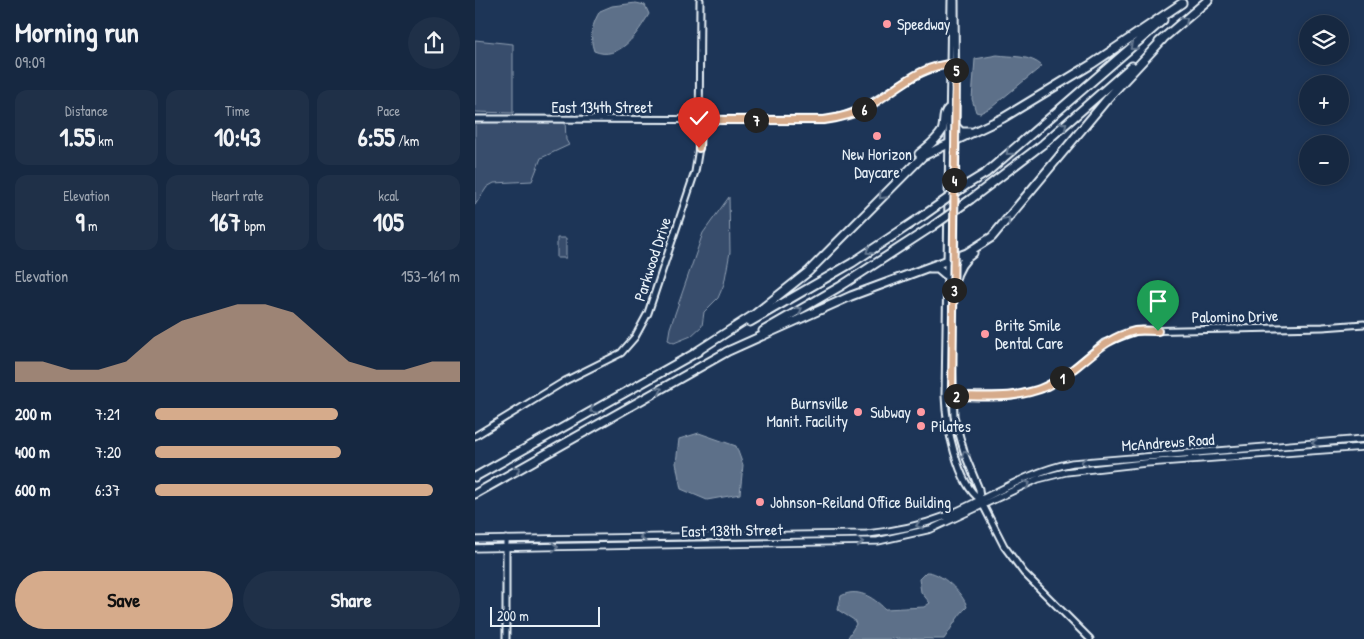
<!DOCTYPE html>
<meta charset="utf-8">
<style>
:root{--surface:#162841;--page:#1f3048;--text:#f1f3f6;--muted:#9ea6b1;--line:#35445a;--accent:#d6ab8b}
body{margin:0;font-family:"Patrick Hand",sans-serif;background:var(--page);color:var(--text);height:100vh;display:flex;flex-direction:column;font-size:19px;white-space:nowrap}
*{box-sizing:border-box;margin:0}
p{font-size:16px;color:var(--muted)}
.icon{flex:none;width:28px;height:28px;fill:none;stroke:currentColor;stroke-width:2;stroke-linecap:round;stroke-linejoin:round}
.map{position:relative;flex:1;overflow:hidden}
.drawer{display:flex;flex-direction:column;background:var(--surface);width:475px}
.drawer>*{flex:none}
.controls{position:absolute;left:824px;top:15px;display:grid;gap:10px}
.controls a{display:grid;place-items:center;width:50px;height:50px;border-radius:50%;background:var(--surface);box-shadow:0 2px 8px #0003,0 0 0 1px var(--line);font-size:25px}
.scale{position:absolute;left:15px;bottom:12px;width:110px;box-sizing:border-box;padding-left:5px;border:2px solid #e8f1f8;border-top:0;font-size:14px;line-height:18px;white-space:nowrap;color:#e8f1f8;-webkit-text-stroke:4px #1d3557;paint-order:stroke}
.pin{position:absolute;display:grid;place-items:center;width:42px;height:42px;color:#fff;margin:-51px -21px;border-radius:50% 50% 50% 0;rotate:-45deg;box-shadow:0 0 5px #0007}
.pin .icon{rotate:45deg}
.km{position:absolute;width:25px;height:25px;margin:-12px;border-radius:50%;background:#222;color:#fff;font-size:14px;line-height:25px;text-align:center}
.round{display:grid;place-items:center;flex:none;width:52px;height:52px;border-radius:26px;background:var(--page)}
.headline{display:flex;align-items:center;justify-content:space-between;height:85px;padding:0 15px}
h1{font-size:28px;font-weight:700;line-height:38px}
.metrics{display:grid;grid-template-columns:repeat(3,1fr);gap:8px;height:85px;padding:5px 15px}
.metrics div{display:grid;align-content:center;border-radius:12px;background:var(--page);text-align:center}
.metrics b{font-size:25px;font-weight:700}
.metrics small{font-size:14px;font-weight:400}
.metrics p{font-size:14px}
.chart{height:140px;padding:10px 15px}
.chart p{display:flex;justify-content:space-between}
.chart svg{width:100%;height:90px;margin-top:5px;fill:var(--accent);opacity:.7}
.action{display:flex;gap:10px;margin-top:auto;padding:10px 15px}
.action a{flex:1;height:58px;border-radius:30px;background:var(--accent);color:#111;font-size:20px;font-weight:700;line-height:58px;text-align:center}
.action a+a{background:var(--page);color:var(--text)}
ul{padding:0 15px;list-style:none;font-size:16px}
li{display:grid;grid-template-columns:80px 60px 1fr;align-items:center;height:38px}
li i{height:12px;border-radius:6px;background:var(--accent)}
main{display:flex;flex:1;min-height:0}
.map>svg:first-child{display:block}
.green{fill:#374d6c;stroke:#909fb2}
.water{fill:#5d7089;stroke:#95a4b5}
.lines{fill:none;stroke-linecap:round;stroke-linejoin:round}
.tertiary-casing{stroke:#e8f1f8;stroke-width:9}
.secondary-casing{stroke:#e8f1f8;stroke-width:9}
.motorway-casing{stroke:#e8f1f8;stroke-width:11}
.tertiary{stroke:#1d3557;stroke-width:5}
.secondary{stroke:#1d3557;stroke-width:5.5}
.motorway{stroke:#1d3557;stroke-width:7}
.motorway-bridge-casing{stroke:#e8f1f8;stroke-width:11;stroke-linecap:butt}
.motorway-bridge{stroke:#1d3557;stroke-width:7}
.oneway{stroke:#64778f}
.route-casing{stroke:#fff;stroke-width:10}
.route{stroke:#d6ab8b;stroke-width:6}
.poi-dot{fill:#ff9aa2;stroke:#1d3557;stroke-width:2}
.labels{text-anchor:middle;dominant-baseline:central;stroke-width:5;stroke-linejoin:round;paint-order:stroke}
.poi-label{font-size:16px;fill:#e8f1f8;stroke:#1d3557;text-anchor:start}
.street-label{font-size:16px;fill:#e8f1f8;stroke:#1d3557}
</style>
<main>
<section class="drawer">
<div class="headline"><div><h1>Morning run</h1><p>09:09</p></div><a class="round"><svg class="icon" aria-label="share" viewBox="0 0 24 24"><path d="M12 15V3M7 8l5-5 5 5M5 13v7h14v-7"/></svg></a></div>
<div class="metrics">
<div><p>Distance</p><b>1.55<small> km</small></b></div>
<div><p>Time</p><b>10:43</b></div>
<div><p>Pace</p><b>6:55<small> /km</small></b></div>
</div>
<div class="metrics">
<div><p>Elevation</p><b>9<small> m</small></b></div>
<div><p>Heart rate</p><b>167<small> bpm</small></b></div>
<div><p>kcal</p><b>105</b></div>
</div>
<div class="chart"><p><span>Elevation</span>153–161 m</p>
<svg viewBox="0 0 160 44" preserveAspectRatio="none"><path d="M0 44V34L10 34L20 38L30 38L40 34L50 22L60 14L70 10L80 6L90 6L100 10L110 22L120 34L130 38L140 38L150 34L160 34V44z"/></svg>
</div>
<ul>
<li><b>200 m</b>7:21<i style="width:60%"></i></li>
<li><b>400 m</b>7:20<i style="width:61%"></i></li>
<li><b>600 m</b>6:37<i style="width:91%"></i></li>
</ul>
<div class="action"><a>Save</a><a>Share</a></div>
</section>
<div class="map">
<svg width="889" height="639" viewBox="0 0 889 639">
<rect width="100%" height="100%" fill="#1d3557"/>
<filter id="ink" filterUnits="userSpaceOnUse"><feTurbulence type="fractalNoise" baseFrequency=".02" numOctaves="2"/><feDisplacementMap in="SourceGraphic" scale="10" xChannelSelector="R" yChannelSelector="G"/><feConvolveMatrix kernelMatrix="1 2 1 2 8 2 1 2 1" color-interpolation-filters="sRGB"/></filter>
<g filter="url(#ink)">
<path class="green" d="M0,40L38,44V113L0,112Z
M0,119L90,120L91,140L94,145L66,158L57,181L19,183L12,187L0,205Z
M254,197L255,252L249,284L243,298L229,312L227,326L216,336L199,343L193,340L195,328L228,233Z
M82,238H91V258H82Z"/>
<path class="water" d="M161,3L170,5L174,14C163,33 144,62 119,51C114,37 117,24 125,11L137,6Z
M522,55C537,57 556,55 567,66L517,107L505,113L501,112L497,99L500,59Z
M224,433L261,446L268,465L265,494L232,500L206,489L201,463L204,439Z
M451,572C465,571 489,594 492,607C482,616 477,628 469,639H372L381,624L379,620L363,610L366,596C382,587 398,597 410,609L449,607L455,603L446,592L444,579Z"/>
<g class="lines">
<defs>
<path id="tertiary" d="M476,0L470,396C471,423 482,484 505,499
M480,0L481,134L477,358L479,416L490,455L504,489L505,499L529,546L549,573L615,639
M0,119L349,120C401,114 425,72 475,64
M475,396H537L566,389L592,374L629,343L661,331L848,327L889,324
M0,436L90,381L146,353L160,337L173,313L220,172L224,148L225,0
M31,639V539"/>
<path id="secondary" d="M0,540L392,534C420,531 445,526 471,516C514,498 551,472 597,463L889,439
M0,548L403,541L456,529L563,479L591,472L671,463L889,447"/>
<path id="motorway" d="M684,42L733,0
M480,126L486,132H495
M444,154C452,147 461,141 467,131C470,124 467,114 473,109
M493,184L511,173L688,20
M496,199L568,144L657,66
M455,268H463L470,274
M479,283C482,270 487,260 498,253
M275,322L377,263L449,215
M288,331L366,286L458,226
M221,352L280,314L333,272L448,156L528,118L617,64L707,3
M251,352L376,296L492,253L517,237L633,98L688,39
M0,477L224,351
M0,494L255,350"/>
</defs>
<use href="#tertiary" class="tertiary-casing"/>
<use href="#secondary" class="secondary-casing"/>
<use href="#motorway" class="motorway-casing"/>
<use href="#tertiary" class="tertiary"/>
<use href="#secondary" class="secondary"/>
<use href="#motorway" class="motorway"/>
<defs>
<path id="motorway-bridge" d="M449,215L493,184
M458,226L496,199"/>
</defs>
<use href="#motorway-bridge" class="motorway-bridge-casing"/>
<use href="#motorway-bridge" class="motorway-bridge"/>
</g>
<defs><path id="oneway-chevron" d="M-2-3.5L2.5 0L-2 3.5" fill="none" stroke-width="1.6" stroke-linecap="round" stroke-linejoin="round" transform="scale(1.25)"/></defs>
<g class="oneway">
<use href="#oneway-chevron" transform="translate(710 20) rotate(-41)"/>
<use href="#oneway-chevron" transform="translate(658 47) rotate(139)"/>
<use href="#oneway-chevron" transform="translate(589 125) rotate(-41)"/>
<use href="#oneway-chevron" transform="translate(534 152) rotate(139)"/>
<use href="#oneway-chevron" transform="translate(407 196) rotate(134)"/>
<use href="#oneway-chevron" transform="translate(532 220) rotate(-50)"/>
<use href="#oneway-chevron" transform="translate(394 251) rotate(146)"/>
<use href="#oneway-chevron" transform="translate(324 310) rotate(-30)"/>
<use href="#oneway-chevron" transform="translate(184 390) rotate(-29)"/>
<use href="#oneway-chevron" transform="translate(118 410) rotate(151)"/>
<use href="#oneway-chevron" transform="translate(840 443) rotate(175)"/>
<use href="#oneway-chevron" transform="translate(490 454) rotate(-110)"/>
<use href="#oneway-chevron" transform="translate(609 462) rotate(173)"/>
<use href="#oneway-chevron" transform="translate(42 469) rotate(-29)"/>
<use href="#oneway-chevron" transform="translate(552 484) rotate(-24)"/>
<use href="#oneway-chevron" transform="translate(444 525) rotate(163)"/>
<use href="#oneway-chevron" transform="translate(168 537) rotate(179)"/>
<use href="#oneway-chevron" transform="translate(385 542) rotate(-2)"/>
<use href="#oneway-chevron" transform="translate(80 547) rotate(-1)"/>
</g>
</g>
<g class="lines" filter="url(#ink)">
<defs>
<path id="route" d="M224,148L225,120H349C364,118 377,115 391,108C420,92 444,63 481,64L477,396C509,396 542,400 572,386C605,371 623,339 660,331C667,330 675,331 683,331"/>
</defs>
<use href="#route" class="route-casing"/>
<use href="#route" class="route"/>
</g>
<g class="poi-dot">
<circle cx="412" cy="24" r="5"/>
<circle cx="402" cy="136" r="5"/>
<circle cx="510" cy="334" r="5"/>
<circle cx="383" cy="412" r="5"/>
<circle cx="446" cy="412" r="5"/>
<circle cx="446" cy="426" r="5"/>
<circle cx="285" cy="502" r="5"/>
</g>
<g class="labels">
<g class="poi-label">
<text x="422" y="24">Speedway</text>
<text x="402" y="154" text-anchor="middle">New Horizon<tspan x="402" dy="18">Daycare</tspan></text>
<text x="520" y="325">Brite Smile<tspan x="520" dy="18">Dental Care</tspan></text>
<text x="373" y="403" text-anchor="end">Burnsville<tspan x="373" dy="18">Manit. Facility</tspan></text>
<text x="436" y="412" text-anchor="end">Subway</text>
<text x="456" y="426">Pilates</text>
<text x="295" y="502">Johnson-Reiland Office Building</text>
</g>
<g class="street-label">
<text x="127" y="107">East 134th Street</text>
<text transform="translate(177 259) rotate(-72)">Parkwood Drive</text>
<text transform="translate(760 316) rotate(-1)">Palomino Drive</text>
<text transform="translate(693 442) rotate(-4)">McAndrews Road</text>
<text transform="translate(257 530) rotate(-1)">East 138th Street</text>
</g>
</g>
</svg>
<div class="controls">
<a><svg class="icon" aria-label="layers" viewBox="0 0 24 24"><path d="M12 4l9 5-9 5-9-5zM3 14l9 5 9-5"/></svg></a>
<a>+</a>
<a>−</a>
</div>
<div class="scale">200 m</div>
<div class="pin" style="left:683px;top:331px;background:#1e9e55"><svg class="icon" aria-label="arrive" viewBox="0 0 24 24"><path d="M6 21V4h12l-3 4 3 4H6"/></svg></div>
<div class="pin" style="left:224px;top:148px;background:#d93025"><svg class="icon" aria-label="check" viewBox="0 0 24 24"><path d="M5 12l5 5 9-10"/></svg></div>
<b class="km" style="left:587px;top:378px">1</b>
<b class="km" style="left:481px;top:396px">2</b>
<b class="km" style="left:479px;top:290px">3</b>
<b class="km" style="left:479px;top:180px">4</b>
<b class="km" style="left:481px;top:70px">5</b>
<b class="km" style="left:389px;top:109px">6</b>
<b class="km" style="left:281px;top:120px">7</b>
</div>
</main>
